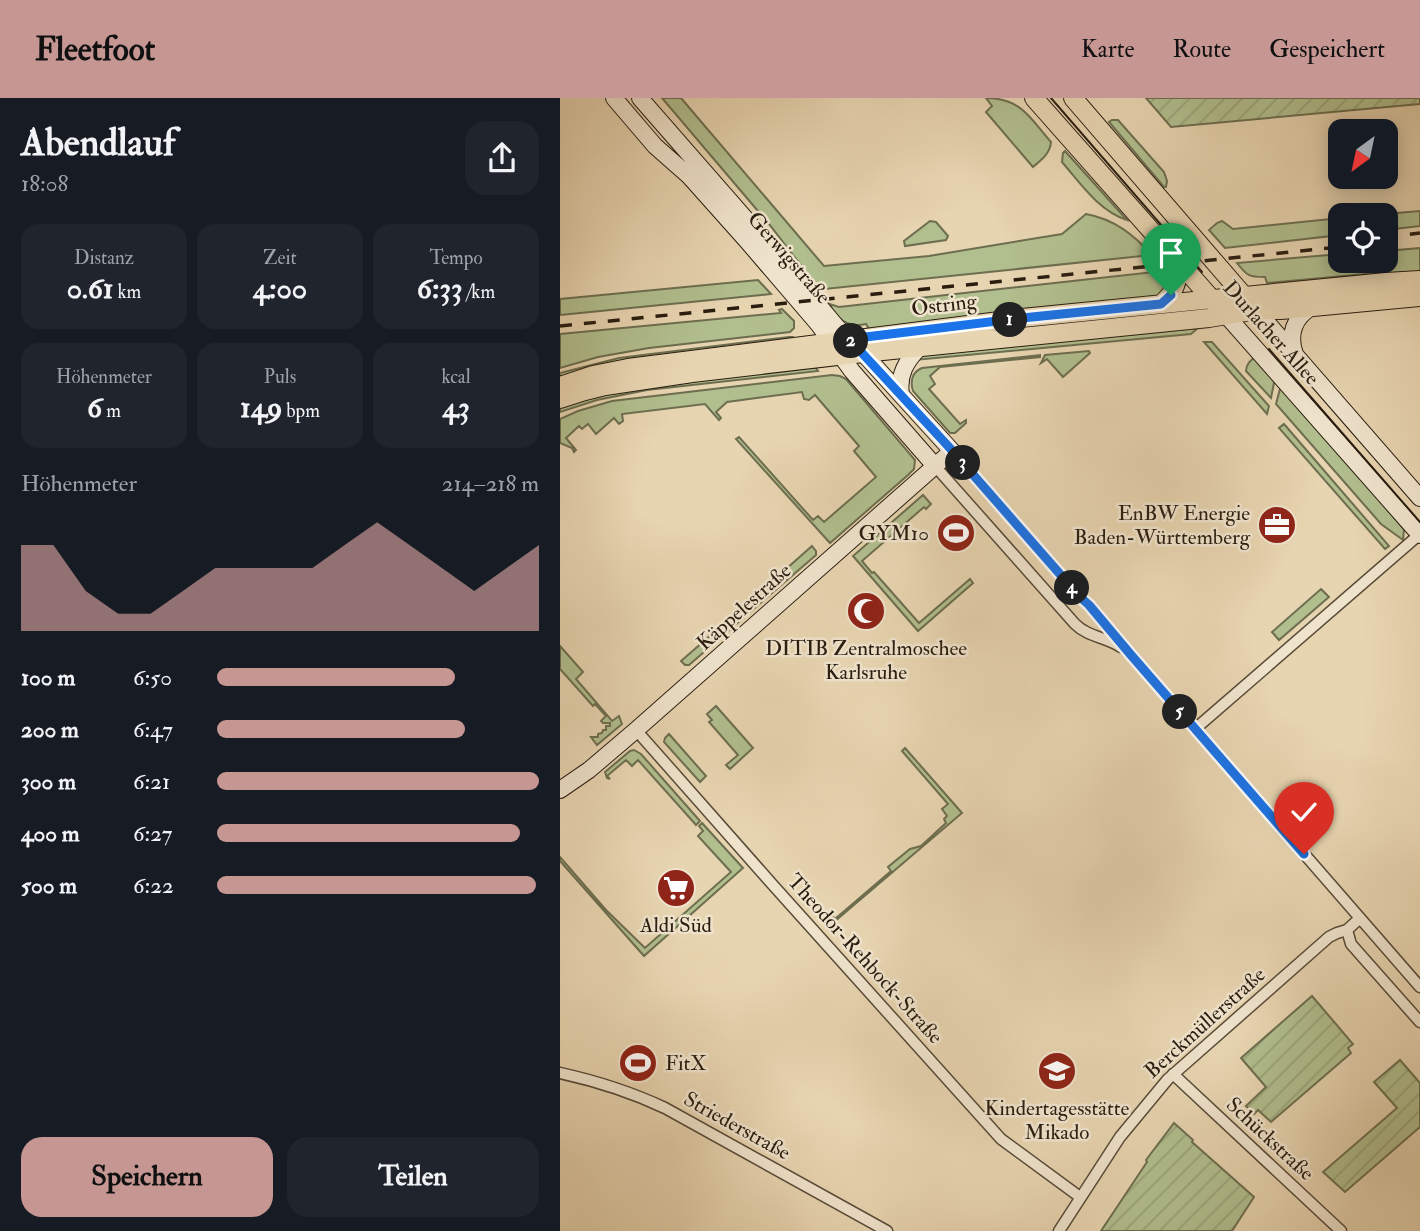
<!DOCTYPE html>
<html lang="de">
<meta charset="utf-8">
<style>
:root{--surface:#171b24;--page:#20242c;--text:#f1f3f6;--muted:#9ea1a6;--accent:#c59692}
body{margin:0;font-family:"IM FELL Double Pica",serif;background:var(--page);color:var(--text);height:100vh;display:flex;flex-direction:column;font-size:26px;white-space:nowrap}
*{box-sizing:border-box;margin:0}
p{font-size:23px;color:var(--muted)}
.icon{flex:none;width:38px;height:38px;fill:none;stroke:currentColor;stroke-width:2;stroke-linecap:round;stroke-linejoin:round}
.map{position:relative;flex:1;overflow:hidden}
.panel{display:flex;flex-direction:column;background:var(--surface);width:560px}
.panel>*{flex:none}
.needle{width:46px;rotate:213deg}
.buttons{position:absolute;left:768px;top:21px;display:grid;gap:14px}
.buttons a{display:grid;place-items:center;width:70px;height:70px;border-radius:14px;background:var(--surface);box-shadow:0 4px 18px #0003;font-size:35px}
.pin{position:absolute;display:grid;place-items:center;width:60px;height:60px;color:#fff;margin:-72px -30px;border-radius:50% 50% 50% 0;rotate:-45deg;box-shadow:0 0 7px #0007}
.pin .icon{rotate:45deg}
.km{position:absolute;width:35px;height:35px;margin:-18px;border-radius:50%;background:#222;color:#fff;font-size:19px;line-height:35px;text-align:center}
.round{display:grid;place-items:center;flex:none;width:74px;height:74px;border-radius:21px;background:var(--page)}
.overview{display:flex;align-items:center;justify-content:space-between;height:119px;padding:0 21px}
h1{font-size:38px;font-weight:800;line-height:52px}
.figures{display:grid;grid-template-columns:repeat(3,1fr);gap:10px;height:119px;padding:7px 21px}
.figures div{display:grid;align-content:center;border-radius:18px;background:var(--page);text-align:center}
.figures b{font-size:30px;font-weight:800}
.figures small{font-size:19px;font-weight:400}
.figures p{font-size:19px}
.chart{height:196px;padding:14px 21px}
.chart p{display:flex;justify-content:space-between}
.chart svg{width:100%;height:126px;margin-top:7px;fill:var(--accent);opacity:.7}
.action{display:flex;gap:14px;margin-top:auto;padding:14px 21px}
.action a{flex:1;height:80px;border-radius:21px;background:var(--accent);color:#111;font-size:28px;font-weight:800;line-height:80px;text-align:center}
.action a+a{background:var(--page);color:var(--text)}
ul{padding:0 21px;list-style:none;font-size:23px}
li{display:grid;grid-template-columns:112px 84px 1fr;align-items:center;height:52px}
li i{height:18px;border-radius:9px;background:var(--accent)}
header{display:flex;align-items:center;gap:42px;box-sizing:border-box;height:98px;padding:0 35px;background:var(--accent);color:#111}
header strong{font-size:33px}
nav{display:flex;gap:38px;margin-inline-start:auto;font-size:24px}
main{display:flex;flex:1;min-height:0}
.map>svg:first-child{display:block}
.grass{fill:#b1be8e;stroke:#6d6e4f;stroke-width:2}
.garden{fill:url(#garden-furrows);stroke:#6d6e4f;stroke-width:2}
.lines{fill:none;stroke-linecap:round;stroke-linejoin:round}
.street-casing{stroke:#584b38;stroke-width:13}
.secondary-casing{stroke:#291d10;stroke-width:18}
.primary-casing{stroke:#291d10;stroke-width:20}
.street{stroke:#efe3cc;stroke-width:10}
.secondary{stroke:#efe3cc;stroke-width:16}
.primary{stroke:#e7d4b0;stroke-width:18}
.tram{stroke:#291d10;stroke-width:2}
.rail{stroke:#291d10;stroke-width:3.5;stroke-dasharray:12 12;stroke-linecap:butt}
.route-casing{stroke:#fff;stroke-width:14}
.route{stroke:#1a73e8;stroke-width:9}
.labels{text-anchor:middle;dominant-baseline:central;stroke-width:5;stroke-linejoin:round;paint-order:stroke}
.street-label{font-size:21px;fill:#291d10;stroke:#efe3cc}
.poi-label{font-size:21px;fill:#291d10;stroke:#efe3cc}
</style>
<header>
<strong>Fleetfoot</strong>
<nav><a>Karte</a><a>Route</a><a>Gespeichert</a></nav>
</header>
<main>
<section class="panel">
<div class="overview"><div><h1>Abendlauf</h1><p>18:08</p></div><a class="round"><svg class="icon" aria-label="share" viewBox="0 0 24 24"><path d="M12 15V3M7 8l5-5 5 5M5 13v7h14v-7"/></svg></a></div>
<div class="figures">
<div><p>Distanz</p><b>0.61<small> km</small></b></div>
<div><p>Zeit</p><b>4:00</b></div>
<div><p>Tempo</p><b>6:33<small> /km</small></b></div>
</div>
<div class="figures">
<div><p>Höhenmeter</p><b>6<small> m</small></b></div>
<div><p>Puls</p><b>149<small> bpm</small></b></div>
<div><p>kcal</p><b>43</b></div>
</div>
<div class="chart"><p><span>Höhenmeter</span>214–218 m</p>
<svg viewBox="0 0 160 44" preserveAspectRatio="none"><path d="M0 44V14L10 14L20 30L30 38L40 38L50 30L60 22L70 22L80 22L90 22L100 14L110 6L120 14L130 22L140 30L150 22L160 14V44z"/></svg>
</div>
<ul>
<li><b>100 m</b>6:50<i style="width:74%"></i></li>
<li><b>200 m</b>6:47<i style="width:77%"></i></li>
<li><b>300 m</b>6:21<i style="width:100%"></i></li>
<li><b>400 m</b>6:27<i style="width:94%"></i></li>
<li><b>500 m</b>6:22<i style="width:99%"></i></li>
</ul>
<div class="action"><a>Speichern</a><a>Teilen</a></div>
</section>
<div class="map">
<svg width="860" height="1133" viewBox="0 0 860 1133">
<defs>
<pattern id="garden-furrows" width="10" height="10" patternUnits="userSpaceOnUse" patternTransform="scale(1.75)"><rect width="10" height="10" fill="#b1be8e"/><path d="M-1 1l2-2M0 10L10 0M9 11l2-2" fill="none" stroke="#98a379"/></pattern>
</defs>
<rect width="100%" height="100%" fill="#e7d4b0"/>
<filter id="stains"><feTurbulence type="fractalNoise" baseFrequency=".00286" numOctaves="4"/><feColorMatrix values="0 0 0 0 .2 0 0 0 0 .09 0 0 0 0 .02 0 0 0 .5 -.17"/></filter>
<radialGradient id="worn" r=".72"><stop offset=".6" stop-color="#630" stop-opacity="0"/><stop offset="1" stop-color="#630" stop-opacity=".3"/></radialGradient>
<path class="grass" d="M102,0H121L264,168L369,158L502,136L526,116C554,121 574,137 592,157L255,192L247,181L243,170L209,126Z
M426,0C461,0 470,20 491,44C490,56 481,62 473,69L426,14L432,8Z
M552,22H558L604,74L607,83L606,89H604L549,24Z
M505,53L567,122C539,113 521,86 502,64L503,55Z
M860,113V128L826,132V117H813Z
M780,120V137L665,150L649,132L657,125L662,123L673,131Z
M370,123L376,124L388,138L386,142L345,148L344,143Z
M860,150V177L816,175L707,185L705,179C689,179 687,178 677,165L780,156V163H826V153Z
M603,173L607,174L608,192L595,201L309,231L306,226C290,230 276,222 270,206L279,209Z
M198,182L211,196L0,217V201Z
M222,211L234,223V230L230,234L89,250L38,259L0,270V236L221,215L219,212Z
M638,230L631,236L355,262L362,257Z
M229,239H233L235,243L0,283V275L59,260Z
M644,244H652L709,308L707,316Z
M529,253L530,255L503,279L487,261L481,265L485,257Z
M480,257V259L380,269L370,278L375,286L369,291L400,326L406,322V325L395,335H390L353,293C350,283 352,274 362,270Z
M696,258L715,280L711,300L686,273C686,266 691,262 696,258Z
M253,266L258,273L87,292L37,302L0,314V308L22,300Z
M272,277L280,278L286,281L355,362L354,371L348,377L270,445L176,341L179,339L253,422L258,418L264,424L316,379L294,353L299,348L255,297L249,302L244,301L242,294L167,304L156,314L161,320L159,322L145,306L62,316L63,323L59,326L54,320L36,336L28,326L22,331L19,328L6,340L16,352L14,354L12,350L0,345V321L18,313L52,303Z
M721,287L844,431L843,442L821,426L716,306Z
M724,326L829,448L825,451L719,330Z
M363,397L371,406L366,411L364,409L302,463L312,475L314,474L359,525L410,481L413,485L358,533L293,458Z
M252,448L256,453V457L129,567H125L121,563L152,536L149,532L151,531L154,535Z
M761,491L769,499L719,542L712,534Z
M0,548L23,574L16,581L52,623L59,618L62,626L37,647L31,639H38V636L42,635L43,632H46V628H50V625H43L41,623L46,618L35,606L33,608L0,571Z
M156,608L193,650L170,671L166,667L178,657L149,624L152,622L147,616Z
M109,636L146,678L140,684L104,644L105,640Z
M345,650L402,715L268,829L263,823L270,816L275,821L331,773L328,769L350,751L361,748L386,725L384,721L387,718L382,711L388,706L342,653Z
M74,652L81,656L140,723L136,727L78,662L72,668L66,662L47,678L50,681L47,680L45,674L70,653Z
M142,725L183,770L84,858L0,763V759L46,812L85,850L171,774L138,738L143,733L139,728Z"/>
<path class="garden" d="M586,0H860V6L611,29Z
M752,898L793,946L788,950L791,955L711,1024L698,1012L694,1016L686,1008L706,989L681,960Z
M840,962L860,985V1029L785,1094L763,1074L837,1010L814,984Z
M614,1025L633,1042L632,1044L694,1099L672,1133H541L587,1064L586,1062Z"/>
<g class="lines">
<defs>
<path id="street" d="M392,353L520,499L529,507L571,557L860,889
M375,368L515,526C528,539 546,539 561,549
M635,631L860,436
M76,632L212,786L441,1041L520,1099
M787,832L791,846L860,924
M0,975C36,983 71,994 105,1010L327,1133
M613,976L781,1133
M499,1133L560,1039L608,981L769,839L777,835L787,832L800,820"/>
<path id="secondary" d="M54,0L95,48L129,78L187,143L259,227L292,273L375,368
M690,205L860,400
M666,217L860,437
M735,256C728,237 734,219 752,209
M341,296C338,277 346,263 360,249
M0,692L29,672L76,632L392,353L303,255L276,228L205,143L80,0"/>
<path id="primary" d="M474,0L657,207
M513,0L684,198
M601,206C615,195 620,182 617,163
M0,288L33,277L68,270L462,220L714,195L826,184L860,182
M0,301L25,293L45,288L132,275L303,255L649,220L697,212H721L860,199"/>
</defs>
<use href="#street" class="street-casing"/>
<use href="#secondary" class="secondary-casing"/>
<use href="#primary" class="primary-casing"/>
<use href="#street" class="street"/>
<use href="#secondary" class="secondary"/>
<use href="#primary" class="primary"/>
<path class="tram" d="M491,0L642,174
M709,251L860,424"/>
<path class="rail" d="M826,139L860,135
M0,228L780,149"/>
</g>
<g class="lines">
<defs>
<path id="route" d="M611,197L601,206L462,220L289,241L388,348L520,499L529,507L571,557L744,756"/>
</defs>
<use href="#route" class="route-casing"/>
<use href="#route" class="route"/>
</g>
<defs>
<symbol id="office-disc" viewBox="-11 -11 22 22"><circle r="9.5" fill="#8f2418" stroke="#efe3cc"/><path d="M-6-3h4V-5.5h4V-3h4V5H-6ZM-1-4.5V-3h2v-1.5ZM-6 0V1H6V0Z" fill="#fff"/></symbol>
<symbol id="stadium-disc" viewBox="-11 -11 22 22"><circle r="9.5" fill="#8f2418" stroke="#efe3cc"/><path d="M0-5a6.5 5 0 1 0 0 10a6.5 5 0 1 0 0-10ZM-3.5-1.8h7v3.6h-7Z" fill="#fff"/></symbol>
<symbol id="mosque-disc" viewBox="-11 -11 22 22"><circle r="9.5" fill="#8f2418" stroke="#efe3cc"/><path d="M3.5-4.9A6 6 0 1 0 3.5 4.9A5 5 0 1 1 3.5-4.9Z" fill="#fff"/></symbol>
<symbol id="supermarket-disc" viewBox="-11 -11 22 22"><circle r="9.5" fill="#8f2418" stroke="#efe3cc"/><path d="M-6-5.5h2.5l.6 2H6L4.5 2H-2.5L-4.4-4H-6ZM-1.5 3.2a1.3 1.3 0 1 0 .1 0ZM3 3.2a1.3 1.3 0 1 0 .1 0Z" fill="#fff"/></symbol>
<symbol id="school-disc" viewBox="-11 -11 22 22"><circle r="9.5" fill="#8f2418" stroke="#efe3cc"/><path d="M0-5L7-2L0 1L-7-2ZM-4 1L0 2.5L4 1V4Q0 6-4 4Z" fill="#fff"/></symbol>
</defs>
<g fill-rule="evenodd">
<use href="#office-disc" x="695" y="405" width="44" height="44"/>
<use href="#stadium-disc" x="374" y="413" width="44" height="44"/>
<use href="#mosque-disc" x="284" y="491" width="44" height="44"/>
<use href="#supermarket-disc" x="94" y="768" width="44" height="44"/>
<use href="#stadium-disc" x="56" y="943" width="44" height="44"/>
<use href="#school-disc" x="475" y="951" width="44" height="44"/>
</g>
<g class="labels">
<g class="street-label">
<text transform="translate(229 160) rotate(49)">Gerwigstraße</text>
<text transform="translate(384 207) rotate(-7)">Ostring</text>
<text transform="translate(711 235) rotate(48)">Durlacher Allee</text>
<text transform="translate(184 509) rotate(-42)">Käppelestraße</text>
<text transform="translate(305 861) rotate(48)">Theodor-Rehbock-Straße</text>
<text transform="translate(645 925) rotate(-42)">Berckmüllerstraße</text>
<text transform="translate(177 1028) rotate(29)">Striederstraße</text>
<text transform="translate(710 1041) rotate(43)">Schückstraße</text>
</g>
<g class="poi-label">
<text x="690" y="415" text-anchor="end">EnBW Energie<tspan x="690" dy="24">Baden-Württemberg</tspan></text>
<text x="369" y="435" text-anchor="end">GYM10</text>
<text x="306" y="550">DITIB Zentralmoschee<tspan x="306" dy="24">Karlsruhe</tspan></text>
<text x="116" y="827">Aldi Süd</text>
<text x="105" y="965" text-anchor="start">FitX</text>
<text x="497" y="1010">Kindertagesstätte<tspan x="497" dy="24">Mikado</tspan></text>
</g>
</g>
<rect width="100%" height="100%" filter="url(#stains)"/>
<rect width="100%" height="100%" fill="url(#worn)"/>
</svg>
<div class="buttons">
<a><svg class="needle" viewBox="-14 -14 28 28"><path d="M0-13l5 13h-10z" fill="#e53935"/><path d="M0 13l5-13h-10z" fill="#9ea1a6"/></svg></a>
<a><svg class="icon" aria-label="locate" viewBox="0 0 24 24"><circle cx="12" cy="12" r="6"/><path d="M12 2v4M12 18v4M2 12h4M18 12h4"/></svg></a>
</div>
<div class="pin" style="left:611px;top:197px;background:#1e9e55"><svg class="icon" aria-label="arrive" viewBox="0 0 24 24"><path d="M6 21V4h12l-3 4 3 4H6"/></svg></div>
<div class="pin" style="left:744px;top:756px;background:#d93025"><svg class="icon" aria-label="check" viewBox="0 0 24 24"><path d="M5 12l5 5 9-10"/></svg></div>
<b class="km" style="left:450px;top:222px">1</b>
<b class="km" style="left:291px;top:243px">2</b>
<b class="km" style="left:403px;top:365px">3</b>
<b class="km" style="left:512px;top:490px">4</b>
<b class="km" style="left:620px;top:614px">5</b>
</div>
</main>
